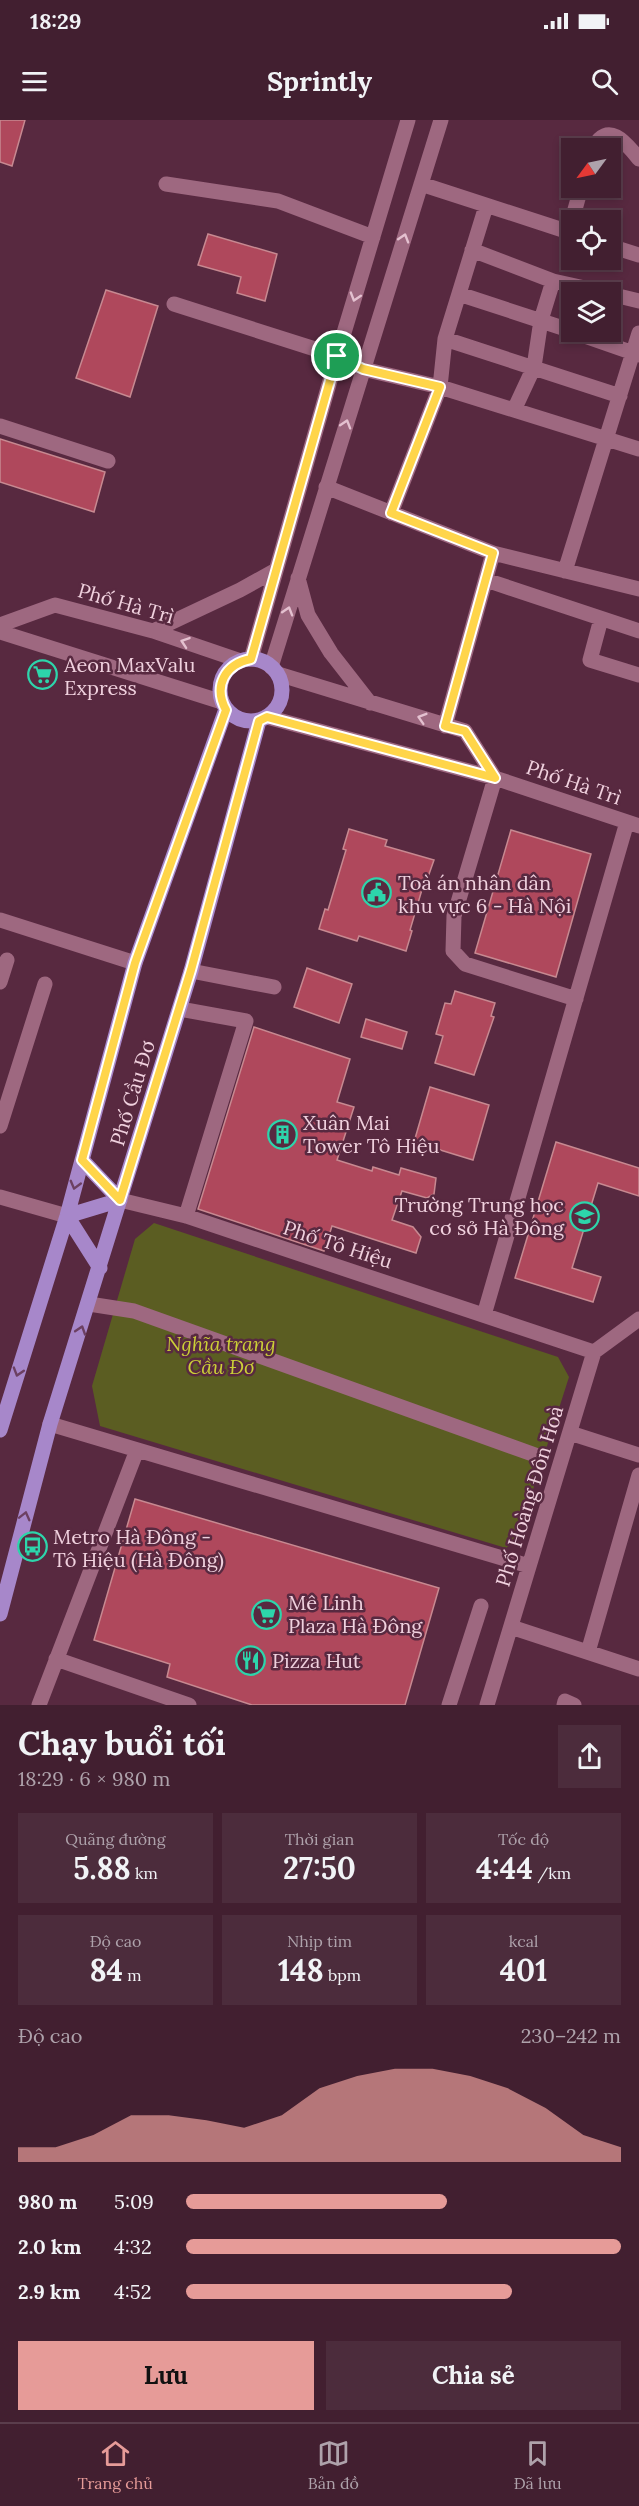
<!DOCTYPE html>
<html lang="vi">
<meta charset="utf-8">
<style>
:root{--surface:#421f30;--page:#4c2c3c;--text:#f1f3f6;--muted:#aea2ab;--line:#5a3d4c;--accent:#e69b98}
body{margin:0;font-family:Lora,serif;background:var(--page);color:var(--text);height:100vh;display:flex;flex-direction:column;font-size:22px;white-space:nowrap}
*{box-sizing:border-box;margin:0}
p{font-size:20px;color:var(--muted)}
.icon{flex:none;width:33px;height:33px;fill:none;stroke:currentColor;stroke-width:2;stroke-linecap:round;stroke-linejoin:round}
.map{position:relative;height:1585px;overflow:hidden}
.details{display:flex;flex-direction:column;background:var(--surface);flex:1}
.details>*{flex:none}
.needle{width:39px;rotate:237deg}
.buttons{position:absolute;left:561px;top:18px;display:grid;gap:12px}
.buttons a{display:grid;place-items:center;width:60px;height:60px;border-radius:0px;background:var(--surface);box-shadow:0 3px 9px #0003,0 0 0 2px var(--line);font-size:30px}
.pin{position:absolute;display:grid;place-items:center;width:51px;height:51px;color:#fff;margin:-26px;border:3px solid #fff;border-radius:50%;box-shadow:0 2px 6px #0007}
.round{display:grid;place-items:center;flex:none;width:63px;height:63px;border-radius:0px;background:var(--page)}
.headline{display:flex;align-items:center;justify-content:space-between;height:102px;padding:0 18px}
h1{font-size:33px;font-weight:700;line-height:45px}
.figures{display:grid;grid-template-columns:repeat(3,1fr);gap:9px;height:102px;padding:6px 18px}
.figures div{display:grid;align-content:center;border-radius:0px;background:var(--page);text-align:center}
.figures b{font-size:30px;font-weight:700}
.figures small{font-size:16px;font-weight:400}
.figures p{font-size:16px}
.chart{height:168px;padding:12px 18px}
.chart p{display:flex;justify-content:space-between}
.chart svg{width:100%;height:108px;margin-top:6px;fill:var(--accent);opacity:.7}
.action{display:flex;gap:12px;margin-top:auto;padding:12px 18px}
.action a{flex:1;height:69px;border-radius:0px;background:var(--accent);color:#111;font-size:24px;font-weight:700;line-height:69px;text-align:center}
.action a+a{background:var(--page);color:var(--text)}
ul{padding:0 18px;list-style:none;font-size:20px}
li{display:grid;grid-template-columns:96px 72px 1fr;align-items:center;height:45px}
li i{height:15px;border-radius:8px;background:var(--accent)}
.status{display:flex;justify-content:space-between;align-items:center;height:42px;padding:0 30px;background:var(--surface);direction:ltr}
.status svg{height:16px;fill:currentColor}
header{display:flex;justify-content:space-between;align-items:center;height:78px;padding:0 18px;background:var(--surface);font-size:27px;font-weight:700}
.menu{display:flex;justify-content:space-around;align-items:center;height:84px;border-top:2px solid var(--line);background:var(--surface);font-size:16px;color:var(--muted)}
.menu a{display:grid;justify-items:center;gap:3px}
.menu .current{color:var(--accent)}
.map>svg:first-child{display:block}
.green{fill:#5b5d22}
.building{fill:#af485c;stroke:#c78991;stroke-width:1.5}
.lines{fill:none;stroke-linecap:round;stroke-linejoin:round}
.minor{stroke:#9e6880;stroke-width:15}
.major{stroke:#a787ca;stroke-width:15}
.oneway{stroke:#e4c1d0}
.oneway2{stroke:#6c4062}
.route-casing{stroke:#fff;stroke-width:12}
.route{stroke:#ffd54a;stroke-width:8}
.labels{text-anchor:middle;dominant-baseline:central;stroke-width:5;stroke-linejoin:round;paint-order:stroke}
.street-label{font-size:20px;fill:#f0d1de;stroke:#582940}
.poi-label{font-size:20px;fill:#f0d1de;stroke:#582940;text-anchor:start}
.park-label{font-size:20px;font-style:italic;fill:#cbcf37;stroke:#582940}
</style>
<div class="status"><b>18:29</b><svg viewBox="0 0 49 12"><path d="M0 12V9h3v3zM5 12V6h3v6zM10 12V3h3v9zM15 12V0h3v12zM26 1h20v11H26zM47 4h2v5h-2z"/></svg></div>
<header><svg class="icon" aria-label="menu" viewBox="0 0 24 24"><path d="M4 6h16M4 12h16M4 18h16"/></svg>Sprintly<svg class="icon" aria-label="search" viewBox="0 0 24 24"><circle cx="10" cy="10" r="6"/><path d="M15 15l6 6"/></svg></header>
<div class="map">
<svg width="639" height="1585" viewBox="0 0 639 1585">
<rect width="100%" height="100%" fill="#582940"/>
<path class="green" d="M154,1103L558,1237L569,1257L517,1420L506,1428L100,1306L92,1266L135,1119Z"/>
<path class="building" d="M0,0H25L12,46L0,42Z
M208,114L277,134L265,181L237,173L241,157L198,145Z
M106,170L158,186L130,277L76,258Z
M0,319L105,352L94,392L0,362Z
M349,709L387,720L385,726L434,740L428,757L426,756L410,810L412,811L406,831L359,816L357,821L319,809L325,789L328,790L346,730L343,729Z
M511,710L591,734L556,857L475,833Z
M307,848L352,864L339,903L294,887Z
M455,871L495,883L491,896L494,897L474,955L435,943L443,916L436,914L445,883L451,884Z
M366,899L407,912L402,929L361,917Z
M254,907L350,939L337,982L354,987L337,1040L372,1051L373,1047L399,1055L401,1048L436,1058L434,1074L427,1078L402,1071L392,1100L413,1107L421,1117L416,1133L332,1106L324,1131L198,1089Z
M430,967L489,985L473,1040L414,1022Z
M556,1022L639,1048V1076L598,1063L572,1148L601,1157L593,1182L515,1158Z
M135,1379L439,1468L405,1585H252L167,1557L170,1544L94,1520Z"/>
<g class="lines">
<path class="minor" d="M593,28C608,0 626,23 639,39
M166,64L278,81L373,117
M421,64L572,113
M572,100L581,68
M610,126L639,135
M472,130L553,161L541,200L534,247L514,290
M553,161L603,172
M459,174L572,211
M610,174L639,181
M174,184L337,236L363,249L440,267L639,329
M573,212L639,235
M445,219L620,276
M0,306L108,341
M326,367L493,433L639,469
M391,393L440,267L445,219L486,86
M565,451L639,213
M298,458L308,495L331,533L370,583
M486,460L639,511
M601,499L590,540L639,555
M0,505L55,485L153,511L241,541
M153,511L240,470L276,450
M0,512L222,582
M251,539L337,236L408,0
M271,547L441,0
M278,554L465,611L495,658
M267,597L495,658L639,706
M445,606L493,433
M495,658L454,796L453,831L465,844L576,879
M0,800L135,843
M191,851L274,867
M0,862L7,840
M180,889L246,901L186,1096
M0,1006L45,864
M0,1077L67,1096
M120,1080L186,1096L594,1232
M89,1184L134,1191L538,1336
M484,1195L627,702
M50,1304L529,1446
M570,1313L639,1335
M511,1507L639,1549
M588,1532L639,1355
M56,1539L189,1585
M39,1585L137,1330
M449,1585L481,1486
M487,1585L594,1232L639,1199
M564,1585L565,1581L574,1585"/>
<path class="major" d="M220 570a31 31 0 1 1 62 0a31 31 0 1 1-62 0Z
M82,1040L120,1080
M67,1096L100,1148
M67,1096L120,1080
M0,1310L67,1096L135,843L226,589
M0,1494L50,1304L191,851L259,601"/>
</g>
<defs><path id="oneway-chevron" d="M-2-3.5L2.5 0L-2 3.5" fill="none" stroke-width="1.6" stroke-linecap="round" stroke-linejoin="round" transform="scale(1.5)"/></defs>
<g class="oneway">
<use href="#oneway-chevron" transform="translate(404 118) rotate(-73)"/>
<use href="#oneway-chevron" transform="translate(355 177) rotate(107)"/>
<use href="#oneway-chevron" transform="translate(346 304) rotate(-73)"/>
<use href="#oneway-chevron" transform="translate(288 491) rotate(-73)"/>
<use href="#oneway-chevron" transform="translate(185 522) rotate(-161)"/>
<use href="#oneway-chevron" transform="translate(422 598) rotate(-163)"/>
</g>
<g class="oneway2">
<use href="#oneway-chevron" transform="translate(75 1065) rotate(105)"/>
<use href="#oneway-chevron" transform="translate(81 1210) rotate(-72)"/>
<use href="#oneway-chevron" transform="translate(18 1252) rotate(107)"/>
<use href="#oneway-chevron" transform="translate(25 1396) rotate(-76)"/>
</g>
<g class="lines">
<defs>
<path id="route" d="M337,236L363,249L440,267L391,393L493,433L445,606L465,611L495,658L267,597L259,601L191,850L120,1080L82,1040L135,843L226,590C213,566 225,544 251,539Z"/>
</defs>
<use href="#route" class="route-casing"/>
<use href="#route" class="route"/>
</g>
<defs>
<symbol id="supermarket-ring" viewBox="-11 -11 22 22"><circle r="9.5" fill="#582940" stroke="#2dd5ab" stroke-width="1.5"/><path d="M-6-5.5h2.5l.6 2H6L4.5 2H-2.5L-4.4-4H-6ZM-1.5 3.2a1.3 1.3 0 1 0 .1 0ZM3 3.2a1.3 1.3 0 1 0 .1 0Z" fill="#2dd5ab"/></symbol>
<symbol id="civic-ring" viewBox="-11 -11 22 22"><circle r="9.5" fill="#582940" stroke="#2dd5ab" stroke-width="1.5"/><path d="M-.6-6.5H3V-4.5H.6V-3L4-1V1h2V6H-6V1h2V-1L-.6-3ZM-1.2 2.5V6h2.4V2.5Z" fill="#2dd5ab"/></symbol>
<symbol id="building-ring" viewBox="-11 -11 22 22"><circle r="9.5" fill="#582940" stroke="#2dd5ab" stroke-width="1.5"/><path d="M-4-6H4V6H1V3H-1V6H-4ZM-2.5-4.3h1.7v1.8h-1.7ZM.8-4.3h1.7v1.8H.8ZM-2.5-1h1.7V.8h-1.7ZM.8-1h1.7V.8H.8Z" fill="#2dd5ab"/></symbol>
<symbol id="school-ring" viewBox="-11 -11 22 22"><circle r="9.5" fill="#582940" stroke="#2dd5ab" stroke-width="1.5"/><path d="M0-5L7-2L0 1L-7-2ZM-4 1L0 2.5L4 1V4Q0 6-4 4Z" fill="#2dd5ab"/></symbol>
<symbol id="bus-ring" viewBox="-11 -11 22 22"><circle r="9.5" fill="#582940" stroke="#2dd5ab" stroke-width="1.5"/><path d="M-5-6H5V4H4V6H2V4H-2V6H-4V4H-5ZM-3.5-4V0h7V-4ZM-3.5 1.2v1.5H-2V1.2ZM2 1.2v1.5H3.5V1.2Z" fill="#2dd5ab"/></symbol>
<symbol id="restaurant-ring" viewBox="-11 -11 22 22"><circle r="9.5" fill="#582940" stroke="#2dd5ab" stroke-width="1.5"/><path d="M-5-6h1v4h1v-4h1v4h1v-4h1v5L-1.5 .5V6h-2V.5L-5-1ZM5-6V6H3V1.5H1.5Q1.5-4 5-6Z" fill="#2dd5ab"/></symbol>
</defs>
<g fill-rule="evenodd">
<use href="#supermarket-ring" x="26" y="538" width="33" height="33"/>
<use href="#civic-ring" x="360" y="756" width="33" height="33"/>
<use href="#building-ring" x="266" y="998" width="33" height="33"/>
<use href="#school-ring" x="568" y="1080" width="33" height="33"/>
<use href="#bus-ring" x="16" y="1410" width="33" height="33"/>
<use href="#supermarket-ring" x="250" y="1478" width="33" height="33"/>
<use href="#restaurant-ring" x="234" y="1524" width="33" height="33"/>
</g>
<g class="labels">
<g class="street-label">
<text transform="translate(126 483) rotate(16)">Phố Hà Trì</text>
<text transform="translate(574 662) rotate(19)">Phố Hà Trì</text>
<text transform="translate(132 973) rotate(-73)">Phố Cầu Đơ</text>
<text transform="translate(338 1124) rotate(18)">Phố Tô Hiệu</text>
<text transform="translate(529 1376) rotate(-73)">Phố Hoàng Đôn Hoà</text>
</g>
<g class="poi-label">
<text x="64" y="544">Aeon MaxValu<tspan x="64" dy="23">Express</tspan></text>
<text x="398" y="762">Toà án nhân dân<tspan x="398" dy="23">khu vực 6 - Hà Nội</tspan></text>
<text x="303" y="1002">Xuân Mai<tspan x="303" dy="23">Tower Tô Hiệu</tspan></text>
<text x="564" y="1084" text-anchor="end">Trường Trung học<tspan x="564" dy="23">cơ sở Hà Đông</tspan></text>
<text x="53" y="1416">Metro Hà Đông -<tspan x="53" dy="23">Tô Hiệu (Hà Đông)</tspan></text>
<text x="288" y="1482">Mê Linh<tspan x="288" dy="23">Plaza Hà Đông</tspan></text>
<text x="272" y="1540">Pizza Hut</text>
</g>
<g class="park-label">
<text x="221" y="1223">Nghĩa trang<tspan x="221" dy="23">Cầu Đơ</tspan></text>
</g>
</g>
</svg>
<div class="buttons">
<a><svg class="needle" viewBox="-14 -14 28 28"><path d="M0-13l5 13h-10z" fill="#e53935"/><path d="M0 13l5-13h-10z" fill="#aea2ab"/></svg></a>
<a><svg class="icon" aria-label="locate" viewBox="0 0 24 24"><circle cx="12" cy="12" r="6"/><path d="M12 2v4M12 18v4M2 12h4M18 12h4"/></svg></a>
<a><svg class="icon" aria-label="layers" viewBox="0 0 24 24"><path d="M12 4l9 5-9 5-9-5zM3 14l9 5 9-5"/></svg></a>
</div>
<div class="pin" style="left:337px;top:236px;background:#1e9e55"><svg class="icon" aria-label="arrive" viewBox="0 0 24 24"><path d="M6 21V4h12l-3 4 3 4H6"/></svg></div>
</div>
<section class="details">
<div class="headline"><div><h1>Chạy buổi tối</h1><p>18:29 · 6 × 980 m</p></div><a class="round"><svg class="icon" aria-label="share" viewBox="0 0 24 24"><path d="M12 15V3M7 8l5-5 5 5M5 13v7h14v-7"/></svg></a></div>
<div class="figures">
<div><p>Quãng đường</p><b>5.88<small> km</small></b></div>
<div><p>Thời gian</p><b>27:50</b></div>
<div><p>Tốc độ</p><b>4:44<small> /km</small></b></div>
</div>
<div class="figures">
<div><p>Độ cao</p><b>84<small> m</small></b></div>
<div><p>Nhịp tim</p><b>148<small> bpm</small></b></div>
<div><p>kcal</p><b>401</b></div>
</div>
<div class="chart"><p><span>Độ cao</span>230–242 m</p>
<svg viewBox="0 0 160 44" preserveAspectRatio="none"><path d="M0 44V38L10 38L20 33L30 25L40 25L50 27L60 30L70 25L80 14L90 9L100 6L110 6L120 9L130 14L140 22L150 33L160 38V44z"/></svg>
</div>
<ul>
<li><b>980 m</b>5:09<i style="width:60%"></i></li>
<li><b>2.0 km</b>4:32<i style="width:100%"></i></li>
<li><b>2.9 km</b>4:52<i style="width:75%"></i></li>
</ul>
<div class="action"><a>Lưu</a><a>Chia sẻ</a></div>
</section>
<nav class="menu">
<a class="current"><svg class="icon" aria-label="home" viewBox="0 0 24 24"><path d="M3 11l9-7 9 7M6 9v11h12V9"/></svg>Trang chủ</a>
<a><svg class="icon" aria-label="map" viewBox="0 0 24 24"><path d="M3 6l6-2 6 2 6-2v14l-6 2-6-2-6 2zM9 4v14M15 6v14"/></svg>Bản đồ</a>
<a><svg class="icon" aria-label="saved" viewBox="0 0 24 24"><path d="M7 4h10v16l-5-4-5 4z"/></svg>Đã lưu</a>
</nav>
